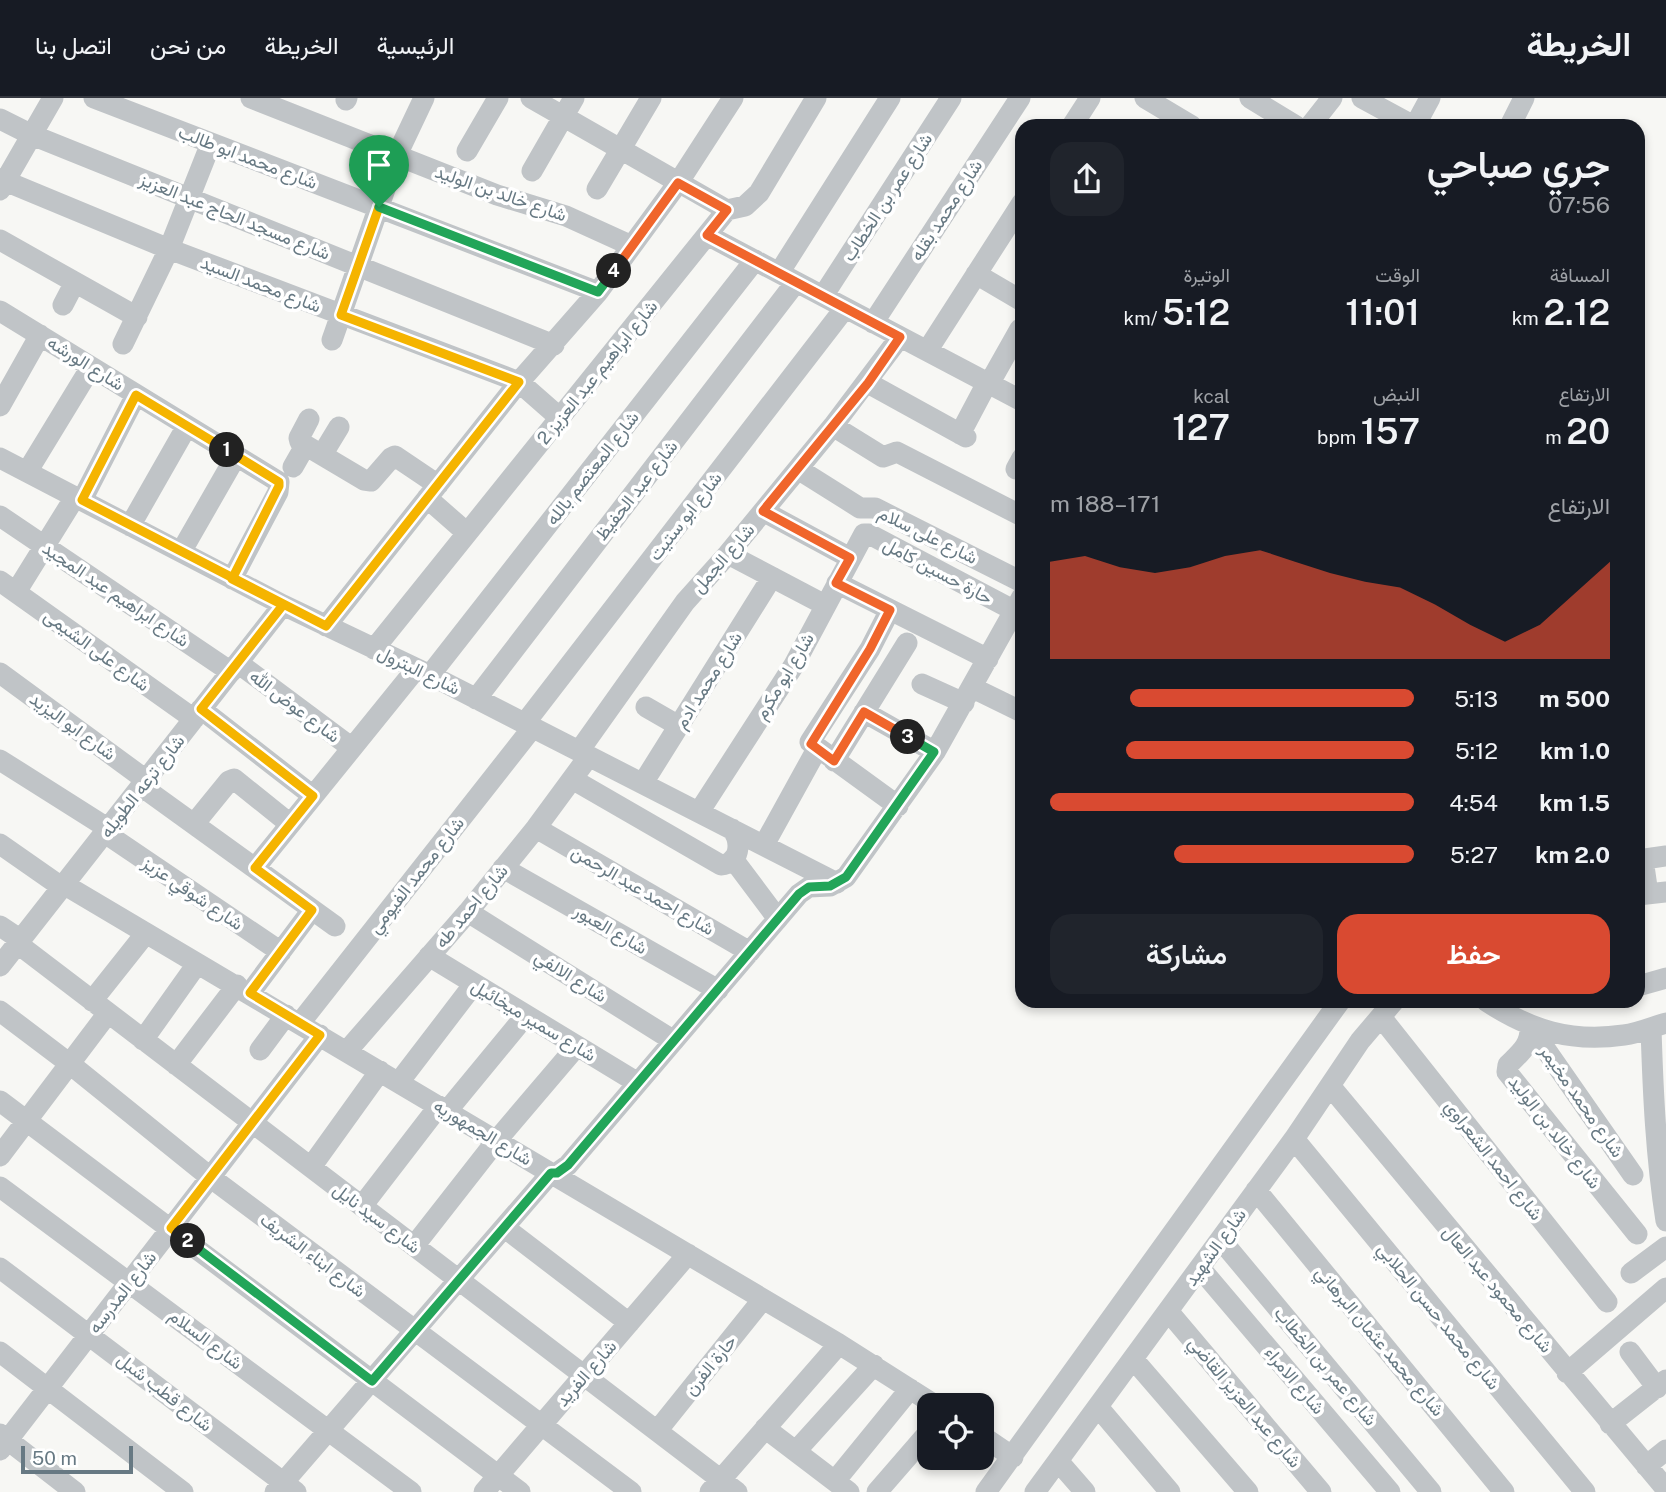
<!DOCTYPE html>
<html lang="ar">
<meta charset="utf-8">
<style>
:root{--surface:#171b24;--page:#20242c;--text:#f1f3f6;--muted:#9ea1a6;--line:#363941;--accent:#d94a31}
body{margin:0;font-family:"Public Sans",Vazirmatn,sans-serif;background:var(--page);color:var(--text);direction:rtl;height:100vh;display:flex;flex-direction:column;font-size:26px;white-space:nowrap}
*{box-sizing:border-box;margin:0}
p{font-size:23px;color:var(--muted)}
.icon{flex:none;width:38px;height:38px;fill:none;stroke:currentColor;stroke-width:2;stroke-linecap:round;stroke-linejoin:round}
.map{position:relative;flex:1;overflow:hidden;direction:ltr}
.drawer{position:absolute;left:1015px;top:21px;width:630px;height:889px;display:flex;flex-direction:column;background:var(--surface);border-radius:21px;box-shadow:0 4px 10px #0003;direction:rtl}
.drawer>*{flex:none}
.tools{position:absolute;left:917px;top:1295px;display:grid;gap:14px}
.tools a{display:grid;place-items:center;width:77px;height:77px;border-radius:14px;background:var(--surface);box-shadow:0 4px 10px #0003;font-size:35px}
.scale{position:absolute;left:21px;bottom:18px;width:112px;box-sizing:border-box;padding-left:7px;border:4px solid #677983;border-top:0;font-size:19px;line-height:24px;white-space:nowrap;color:#677983;-webkit-text-stroke:5px #fff;paint-order:stroke}
.pin{position:absolute;display:grid;place-items:center;width:60px;height:60px;color:#fff;margin:-72px -30px;border-radius:50% 50% 50% 0;rotate:-45deg;box-shadow:0 0 7px #0007}
.pin .icon{rotate:45deg}
.km{position:absolute;width:35px;height:35px;margin:-18px;border-radius:50%;background:#222;color:#fff;font-size:19px;line-height:35px;text-align:center}
.round{display:grid;place-items:center;flex:none;width:74px;height:74px;border-radius:21px;background:var(--page)}
.head{display:flex;align-items:center;justify-content:space-between;height:119px;padding:0 35px}
h1{font-size:38px;font-weight:600;line-height:52px}
.figures{display:grid;grid-template-columns:repeat(3,1fr);gap:10px;height:119px;padding:7px 35px}
.figures div{display:grid;align-content:center}
.figures b{font-size:35px;font-weight:600}
.figures small{font-size:19px;font-weight:400}
.figures p{font-size:19px}
.chart{height:196px;padding:14px 35px}
.chart p{display:flex;justify-content:space-between}
.chart svg{width:100%;height:126px;margin-top:7px;fill:var(--accent);opacity:.7}
.primary-button{display:flex;gap:14px;margin-top:auto;padding:14px 35px}
.primary-button a{flex:1;height:80px;border-radius:21px;background:var(--accent);color:#fff;font-size:28px;font-weight:600;line-height:80px;text-align:center}
.primary-button a+a{background:var(--page);color:var(--text)}
ul{padding:0 35px;list-style:none;font-size:23px}
li{display:grid;grid-template-columns:112px 84px 1fr;align-items:center;height:52px}
li i{height:18px;border-radius:9px;background:var(--accent)}
header{display:flex;align-items:center;gap:42px;box-sizing:border-box;height:98px;padding:0 35px;background:var(--surface);border-bottom:2px solid var(--line)}
header strong{font-size:33px}
nav{display:flex;gap:38px;margin-inline-start:auto;font-size:24px}
.map>svg:first-child{display:block}
.lines{fill:none;stroke-linecap:round;stroke-linejoin:round}
.minor{stroke:#c0c4c7;stroke-width:21}
.split-1-casing{stroke:#fff;stroke-width:14}
.split-2-casing{stroke:#fff;stroke-width:14}
.split-3-casing{stroke:#fff;stroke-width:14}
.split-4-casing{stroke:#fff;stroke-width:14}
.split-5-casing{stroke:#fff;stroke-width:14}
.split-1{stroke:#f5b400;stroke-width:9}
.split-2{stroke:#f5b400;stroke-width:9}
.split-3{stroke:#22a559;stroke-width:9}
.split-4{stroke:#f0652b;stroke-width:9}
.split-5{stroke:#22a559;stroke-width:9}
.labels{text-anchor:middle;dominant-baseline:central;stroke-width:7;stroke-linejoin:round;paint-order:stroke}
.street-label{font-size:18px;fill:#677983;stroke:#fff}
</style>
<header>
<strong>الخريطة</strong>
<nav><a>الرئيسية</a><a>الخريطة</a><a>من نحن</a><a>اتصل بنا</a></nav>
</header>
<div class="map">
<svg width="1666" height="1394" viewBox="0 0 1666 1394">
<rect width="100%" height="100%" fill="#f7f7f4"/>
<g class="lines">
<path class="minor" d="M94,0L598,194
M251,0L497,97L566,118L632,148
M531,0L727,112
M1145,0L1192,28
M1250,0L1296,28
M1362,0L1410,26L1417,24L1430,0
M346,2L347,0
M0,21L32,37L554,247
M1072,28L1090,0
M1310,28L1332,0
M1510,28L1524,0
M467,53L498,0
M532,73L574,0
M0,81L169,151L519,284L560,320
M597,91L651,0
M0,92L53,0
M707,137L1022,303
M0,142L137,219
M779,175L890,0
M976,176L1022,203
M823,198L951,0
M63,207L75,184
M0,213L279,384L278,394L232,481
M873,225L1020,0
M332,242L397,57L424,0
M123,246L169,151L211,45
M927,253L1022,105
M868,285L966,339
M989,286L1020,231
M0,308L40,237
M309,321L299,340L300,344L364,382L371,383L391,360L395,358L438,387
M833,328L883,359L897,354L1022,418
M960,336L987,285
M322,357L339,329
M0,360L283,507L430,577L837,785
M293,369L305,348
M798,371L860,410H875L1022,484
M1016,371L1022,360
M27,374L91,269
M427,400L467,435
M82,402L136,297
M763,413L850,460
M0,418L231,574
M130,428L187,328
M181,454L236,358
M728,456L825,507
M0,483L194,621
M837,485L988,561
M16,494L75,399
M890,512L870,551L810,644L898,708
M326,528L519,284L598,194L678,85L733,0
M374,551L727,112L745,108L759,95L816,0
M238,565L352,650
M0,575L146,682
M430,577L755,162
M922,586L964,605
M973,590L1022,614
M476,601L796,184
M646,609L679,628
M201,611L313,698
M864,614L935,654
M525,625L845,210
M579,653L685,504L728,456L833,328L900,239
M0,662L109,731
M834,663L907,545
M572,681L721,767C740,766 742,744 732,731
M643,685L772,479
M141,688L335,828
M699,714L794,567L864,436H869L1015,513
M194,726L229,683L234,681L290,726
M536,730L750,854
M105,735L281,854
M0,746L63,790
M764,747L817,651
M733,761L778,821
M1643,761L1648,796
M1638,762L1666,758
M255,770L416,571
M503,770L718,892
M65,787L839,1246L935,1307
M1638,797L1666,794
M468,814L674,943
M0,828L21,842
M18,846L737,1394
M429,858L638,985
M0,868L283,507
M1638,888L1666,880
M250,895L312,812
M92,903L146,835
M1486,903C1530,932 1571,945 1624,937C1639,935 1652,929 1666,925
M0,913L70,966L210,1079L631,1394
M1381,919L1607,1204
M300,925L533,629
M1530,929C1531,947 1520,955 1508,967L1507,974L1637,1136
M1530,929L1633,1077
M1651,930C1653,995 1656,1059 1666,1123
M143,942L197,866
M260,952L286,917
M347,953L468,814L536,730L589,658
M176,967L237,887
M399,984L474,886
M1331,989L1666,1391
M0,1003L520,1394
M447,1013L526,917
M1294,1041L1585,1394
M0,1058L108,915
M311,1069L380,973
M0,1089L411,1394
M1256,1092L1504,1394
M362,1108L439,1008
M505,1130L629,1225
M1221,1142L1431,1394
M414,1148L497,1042L577,948
M0,1170L296,1394
M1200,1170L1390,1394
M1631,1175L1666,1149
M1168,1213L1321,1394
M0,1254L183,1394
M1630,1254L1657,1290
M1134,1262L1248,1394
M1567,1275L1666,1190
M1098,1309L1170,1394
M1610,1326L1666,1282
M765,1330L849,1394
M657,1333L763,1201
M0,1336L75,1394
M982,1338L1013,1359
M0,1352L320,937
M796,1353L874,1267
M1058,1363L1085,1394
M1646,1368L1666,1352
M835,1383L910,1291
M275,1394L551,1075H557L568,1067L799,796L809,789L830,788L846,779L935,654L1022,499
M484,1394L688,1156
M710,1394L839,1246
M877,1394L929,1334
M986,1394L1340,903
M1035,1394L1294,1041L1360,943L1394,903"/>
</g>
<g class="lines">
<defs>
<path id="split-1" d="M227,352L136,297L82,402L326,528L519,284L341,217L379,109"/>
<path id="split-2" d="M188,1143L171,1130L320,937L250,895L312,812L255,770L313,698L201,611L283,507L232,481L279,388V384L227,352"/>
<path id="split-3" d="M188,1143L372,1283L551,1075H557L568,1067L799,796L809,789L830,788L846,779L934,654L908,639"/>
<path id="split-4" d="M614,173L678,85L727,112L707,137L900,239L868,285L763,413L850,460L836,485L890,512L870,551L811,646L834,663L864,614L908,639"/>
<path id="split-5" d="M379,109L598,194L614,173"/>
</defs>
<use href="#split-1" class="split-1-casing"/>
<use href="#split-2" class="split-2-casing"/>
<use href="#split-3" class="split-3-casing"/>
<use href="#split-4" class="split-4-casing"/>
<use href="#split-5" class="split-5-casing"/>
<use href="#split-1" class="split-1"/>
<use href="#split-2" class="split-2"/>
<use href="#split-3" class="split-3"/>
<use href="#split-4" class="split-4"/>
<use href="#split-5" class="split-5"/>
</g>
<g class="labels">
<g class="street-label">
<text transform="translate(248 59) rotate(21)">شارع محمد ابو طالب</text>
<text transform="translate(501 95) rotate(19)">شارع خالد بن الوليد</text>
<text transform="translate(887 99) rotate(-57)">شارع عمر بن الخطاب</text>
<text transform="translate(946 112) rotate(-57)">شارع محمد بقله</text>
<text transform="translate(235 118) rotate(22)">شارع مسجد الحاج عبد العزيز</text>
<text transform="translate(261 186) rotate(21)">شارع محمد السيد</text>
<text transform="translate(86 265) rotate(32)">شارع الورشه</text>
<text transform="translate(597 274) rotate(-51)">شارع ابراهيم عبد العزيز 2</text>
<text transform="translate(592 370) rotate(-52)">شارع المعتصم بالله</text>
<text transform="translate(636 392) rotate(-52)">شارع عبد الحفيظ</text>
<text transform="translate(685 418) rotate(-52)">شارع ابو ستيت</text>
<text transform="translate(928 437) rotate(26)">شارع على سلام</text>
<text transform="translate(723 460) rotate(-49)">شارع الجمل</text>
<text transform="translate(938 473) rotate(28)">حارة حسين كامل</text>
<text transform="translate(116 496) rotate(34)">شارع ابراهيم عبد المجيد</text>
<text transform="translate(97 552) rotate(36)">شارع على الشيمى</text>
<text transform="translate(419 572) rotate(26)">شارع البترول</text>
<text transform="translate(784 578) rotate(-59)">شارع ابو مكرم</text>
<text transform="translate(708 582) rotate(-58)">شارع محمد ادم</text>
<text transform="translate(295 608) rotate(37)">شارع عوض الله</text>
<text transform="translate(73 628) rotate(36)">شارع ابو اليزيد</text>
<text transform="translate(142 688) rotate(-52)">شارع ترعه الطويله</text>
<text transform="translate(416 777) rotate(-52)">شارع محمد الفيومي</text>
<text transform="translate(643 792) rotate(30)">شارع احمد عبد الرحمن</text>
<text transform="translate(193 795) rotate(34)">شارع شوقي عزيز</text>
<text transform="translate(471 808) rotate(-50)">شارع احمد طه</text>
<text transform="translate(611 831) rotate(30)">شارع العبور</text>
<text transform="translate(571 878) rotate(32)">شارع الالفي</text>
<text transform="translate(534 922) rotate(31)">شارع سمير ميخائيل</text>
<text transform="translate(1582 1003) rotate(55)">شارع محمد مخيمر</text>
<text transform="translate(483 1034) rotate(31)">شارع الجمهوريه</text>
<text transform="translate(1555 1034) rotate(52)">شارع خالد بن الوليد</text>
<text transform="translate(1494 1062) rotate(52)">شارع احمد الشعراوي</text>
<text transform="translate(377 1120) rotate(37)">شارع سيد نايل</text>
<text transform="translate(1215 1149) rotate(-54)">شارع الشهيد</text>
<text transform="translate(313 1157) rotate(37)">شارع ابناء الشريف</text>
<text transform="translate(1498 1191) rotate(50)">شارع محمود عبد العال</text>
<text transform="translate(122 1194) rotate(-52)">شارع المدرسه</text>
<text transform="translate(1439 1218) rotate(51)">شارع محمد حسن الحلابي</text>
<text transform="translate(206 1241) rotate(37)">شارع السلام</text>
<text transform="translate(1380 1243) rotate(50)">شارع محمد عثمان البرهاني</text>
<text transform="translate(710 1267) rotate(-51)">حارة الفرن</text>
<text transform="translate(1326 1268) rotate(50)">شارع عمر بن الخطاب</text>
<text transform="translate(586 1275) rotate(-49)">شارع الفريد</text>
<text transform="translate(1295 1282) rotate(50)">شارع الامراء</text>
<text transform="translate(165 1294) rotate(38)">شارع قطب شبل</text>
<text transform="translate(1245 1304) rotate(50)">شارع عبد العزيز القاضي</text>
</g>
</g>
</svg>
<div class="tools">
<a><svg class="icon" aria-label="locate" viewBox="0 0 24 24"><circle cx="12" cy="12" r="6"/><path d="M12 2v4M12 18v4M2 12h4M18 12h4"/></svg></a>
</div>
<div class="scale">50 m</div>
<div class="pin" style="left:379px;top:109px;background:#1e9e55"><svg class="icon" aria-label="arrive" viewBox="0 0 24 24"><path d="M6 21V4h12l-3 4 3 4H6"/></svg></div>
<b class="km" style="left:227px;top:352px">1</b>
<b class="km" style="left:188px;top:1143px">2</b>
<b class="km" style="left:908px;top:639px">3</b>
<b class="km" style="left:614px;top:173px">4</b>
<section class="drawer">
<div class="head"><div><h1>جري صباحي</h1><p>07:56</p></div><a class="round"><svg class="icon" aria-label="share" viewBox="0 0 24 24"><path d="M12 15V3M7 8l5-5 5 5M5 13v7h14v-7"/></svg></a></div>
<div class="figures">
<div><p>المسافة</p><b>2.12<small> km</small></b></div>
<div><p>الوقت</p><b>11:01</b></div>
<div><p>الوتيرة</p><b>5:12<small> /km</small></b></div>
</div>
<div class="figures">
<div><p>الارتفاع</p><b>20<small> m</small></b></div>
<div><p>النبض</p><b>157<small> bpm</small></b></div>
<div><p>kcal</p><b>127</b></div>
</div>
<div class="chart"><p><span>الارتفاع</span>171–188 m</p>
<svg viewBox="0 0 160 44" preserveAspectRatio="none"><path d="M0 44V10L10 8L20 12L30 14L40 12L50 8L60 6L70 10L80 14L90 17L100 19L110 25L120 32L130 38L140 32L150 21L160 10V44z"/></svg>
</div>
<ul>
<li><b>500 m</b>5:13<i style="width:78%"></i></li>
<li><b>1.0 km</b>5:12<i style="width:79%"></i></li>
<li><b>1.5 km</b>4:54<i style="width:100%"></i></li>
<li><b>2.0 km</b>5:27<i style="width:66%"></i></li>
</ul>
<div class="primary-button"><a>حفظ</a><a>مشاركة</a></div>
</section>
</div>
